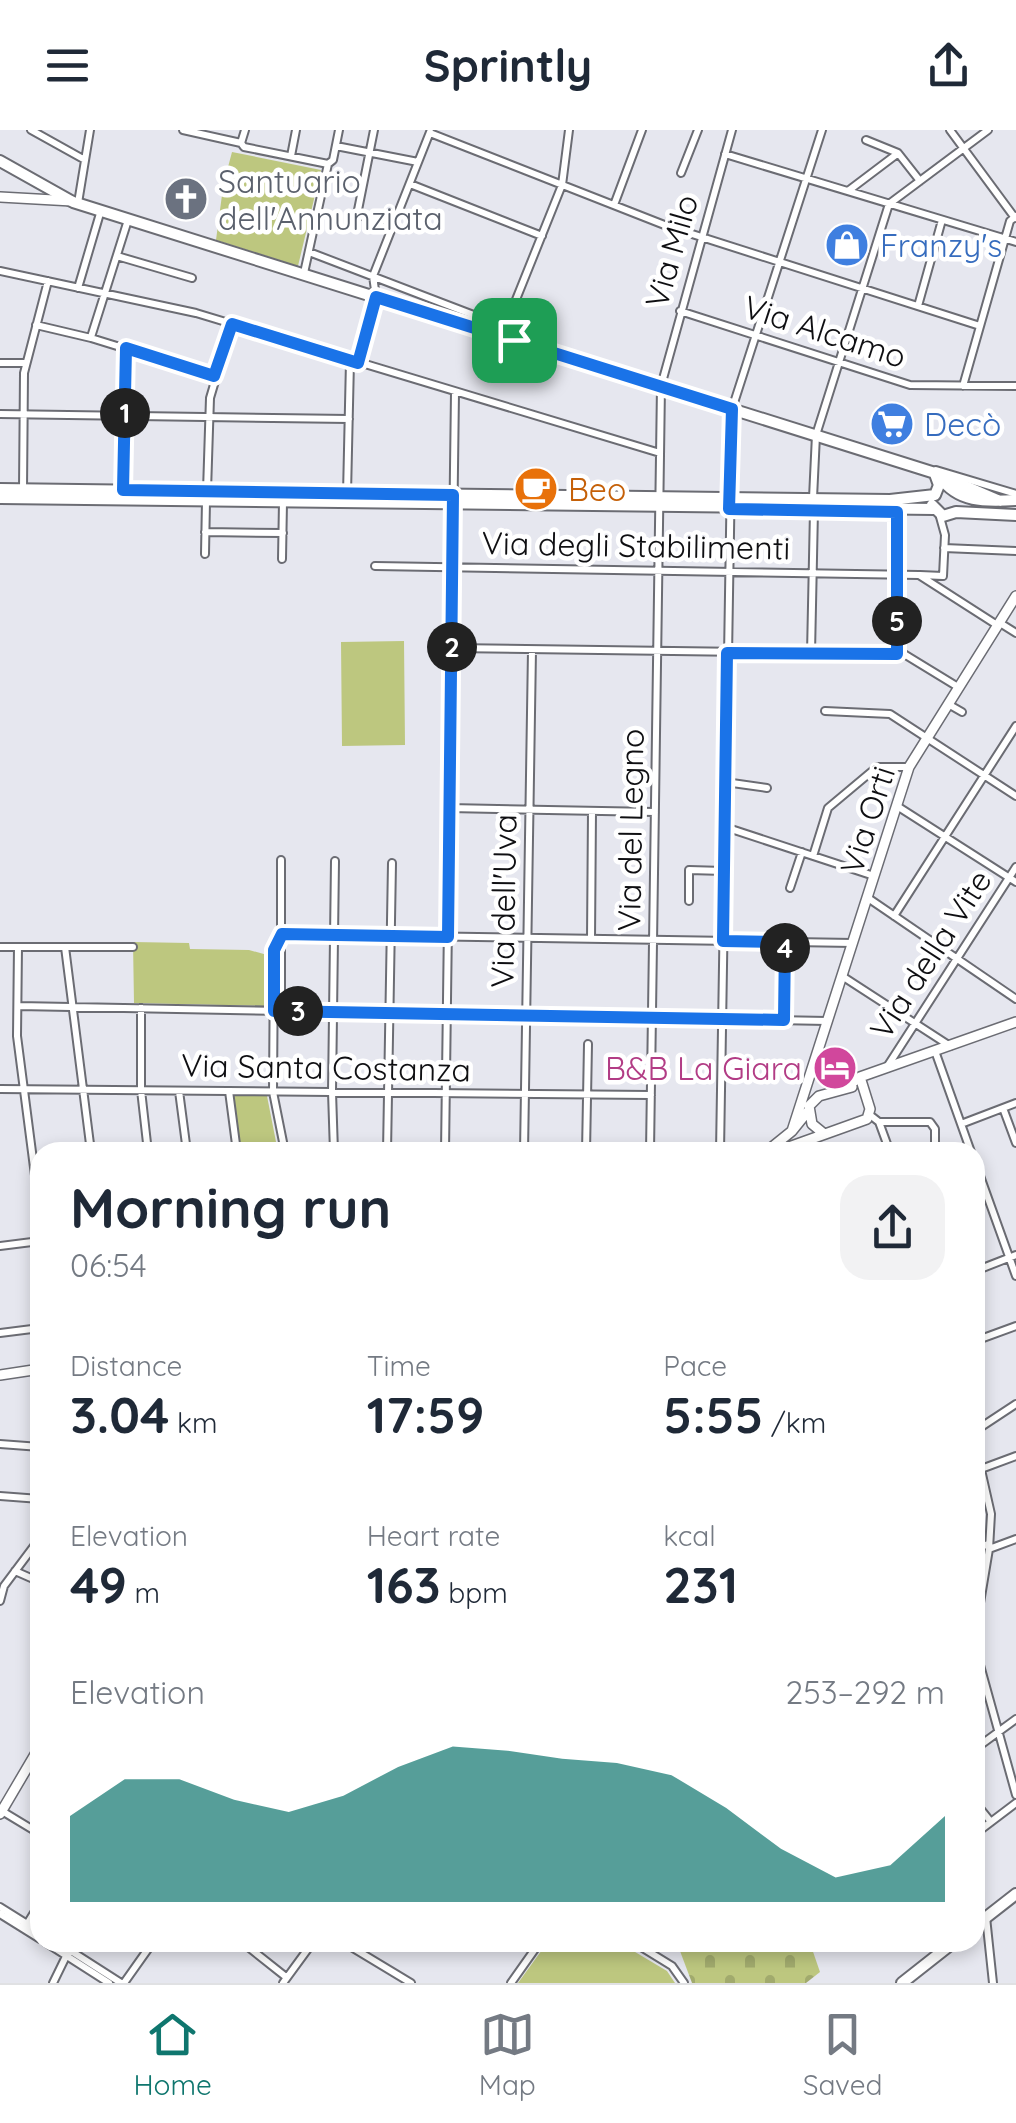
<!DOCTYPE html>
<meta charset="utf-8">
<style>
:root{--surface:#fff;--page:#f2f2f3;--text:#1f2937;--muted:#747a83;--line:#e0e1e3;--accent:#0f766e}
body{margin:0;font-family:Quicksand,sans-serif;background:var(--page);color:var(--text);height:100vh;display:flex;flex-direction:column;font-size:38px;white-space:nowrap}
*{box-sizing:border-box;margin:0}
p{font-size:32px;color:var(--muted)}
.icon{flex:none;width:55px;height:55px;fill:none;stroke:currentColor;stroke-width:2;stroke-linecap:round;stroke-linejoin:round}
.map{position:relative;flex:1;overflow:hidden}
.drawer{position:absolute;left:30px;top:1012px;width:955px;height:810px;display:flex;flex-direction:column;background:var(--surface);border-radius:30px;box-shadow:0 5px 15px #0003}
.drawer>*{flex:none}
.pin{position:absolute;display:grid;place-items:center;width:85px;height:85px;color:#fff;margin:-42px;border-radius:20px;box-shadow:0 5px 15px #0006}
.km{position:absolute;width:50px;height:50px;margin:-25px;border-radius:50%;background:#222;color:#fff;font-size:28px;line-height:50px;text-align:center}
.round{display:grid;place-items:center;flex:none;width:105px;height:105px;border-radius:30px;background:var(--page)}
.summary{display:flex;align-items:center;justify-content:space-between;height:170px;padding:0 40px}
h1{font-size:55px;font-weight:700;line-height:75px}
.stats{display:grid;grid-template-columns:repeat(3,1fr);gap:15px;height:170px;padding:10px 40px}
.stats div{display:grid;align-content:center}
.stats b{font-size:50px;font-weight:700}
.stats small{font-size:28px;font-weight:400}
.stats p{font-size:28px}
.chart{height:280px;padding:20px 40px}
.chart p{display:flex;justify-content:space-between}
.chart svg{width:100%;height:180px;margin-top:10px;fill:var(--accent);opacity:.7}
header{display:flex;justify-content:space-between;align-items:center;height:130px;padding:0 40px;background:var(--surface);font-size:45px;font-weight:700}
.tab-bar{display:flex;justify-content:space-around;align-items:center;height:140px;border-top:2px solid var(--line);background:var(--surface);font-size:28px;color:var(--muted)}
.tab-bar a{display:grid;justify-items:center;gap:5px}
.tab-bar .selected{color:var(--accent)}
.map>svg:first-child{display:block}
.green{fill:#bdc77f}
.cemetery{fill:url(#cemetery-stones)}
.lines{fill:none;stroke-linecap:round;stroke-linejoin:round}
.minor-casing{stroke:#6b6c73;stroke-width:10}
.tertiary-casing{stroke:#6b6c73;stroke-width:12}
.secondary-casing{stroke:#6b6c73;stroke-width:14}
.minor{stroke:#fff;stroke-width:6}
.tertiary{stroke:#fff;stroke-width:9}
.secondary{stroke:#fff;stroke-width:10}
.route-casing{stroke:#fff;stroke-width:20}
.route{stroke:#1a73e8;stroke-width:12}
.labels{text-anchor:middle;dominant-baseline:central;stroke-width:9;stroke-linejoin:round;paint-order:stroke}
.worship-label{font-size:32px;fill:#5b616d;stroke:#fff;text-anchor:start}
.shop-label{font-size:32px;fill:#366cbe;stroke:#fff;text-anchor:start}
.street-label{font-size:32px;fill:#0f0f12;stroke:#fff}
.food-label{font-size:32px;fill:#c56008;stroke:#fff;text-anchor:start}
.hotel-label{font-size:32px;fill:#b23c85;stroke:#fff;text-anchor:end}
</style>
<header><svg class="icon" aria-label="menu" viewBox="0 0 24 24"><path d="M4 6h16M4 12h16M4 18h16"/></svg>Sprintly<svg class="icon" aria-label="share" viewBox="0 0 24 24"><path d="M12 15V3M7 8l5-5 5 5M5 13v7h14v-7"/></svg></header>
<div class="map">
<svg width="1016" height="1853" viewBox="0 0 1016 1853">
<defs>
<pattern id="cemetery-stones" width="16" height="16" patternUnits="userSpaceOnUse" patternTransform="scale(2.5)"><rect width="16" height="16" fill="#bdc77f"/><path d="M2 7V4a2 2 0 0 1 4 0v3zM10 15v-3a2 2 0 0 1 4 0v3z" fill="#a1aa6d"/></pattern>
</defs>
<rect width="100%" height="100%" fill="#e6e7ef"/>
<path class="green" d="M232,22L321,40L298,136L216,110L222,65L226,64V57L223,56Z
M404,511L405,615L342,616L341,512Z
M133,812L189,813L190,819L249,820L271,826L269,876L134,873Z
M234,966H267L278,1022H241Z
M547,1813H620L667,1841L675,1853H518Z"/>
<path class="cemetery" d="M677,1813H810L820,1842L806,1853H692Z"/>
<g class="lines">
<defs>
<path id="minor" d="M31,0L85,30
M183,0L241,13
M245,0L241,13L244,17L328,34
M374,0L357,85L394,92
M950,0L1015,88
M430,3L667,96L980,196
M866,10L898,23L920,51
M336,16L418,32
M725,24L1016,112
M291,26L296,0
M681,43L698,0
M410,54L542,106
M848,61L897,24
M78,73L90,0
M614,75L642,0
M309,122L505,197L514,209
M117,126L192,148
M0,141L196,183L660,323
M304,143L328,34L333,30L339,0
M78,158L101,80
M918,176L942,90
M680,181L910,255L1016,256
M36,195L91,208L214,246
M505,197L562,55L569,0
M91,207L128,90
M0,233H26
M358,233L376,167L373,146L430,2
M963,256L1010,91L1016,86
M0,284L349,289
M936,340L1016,364
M23,359L24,243L48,151
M123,360L126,219
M207,361L210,268L232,194
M347,364L350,231
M813,368L816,305L889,74L988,0
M205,402L283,403
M944,418L1016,421
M205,424L206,371
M282,429L283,372
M375,436L919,445L997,495
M920,445L943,446L945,405L940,387
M1000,493L1016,503
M451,518L904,524L958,557
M811,523L814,380
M897,524V381
M948,574L962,582
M825,581L890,584L1016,666
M725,652L767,658
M897,676L1016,752
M449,678L655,682
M725,697L874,746
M813,726L828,678L877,637H909
M790,758L802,722
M868,768L1016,869
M689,771V740L724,741
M894,786L1016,596
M282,804L853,813
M282,804L274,820L273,962L285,1022
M591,809L592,681
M0,817H133
M18,817L17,906L40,1084
M65,817L91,1022
M842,846L950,916
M18,876L827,891
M141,878V960L148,1022
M281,881V730
M784,890L785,812
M935,921L971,1022
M887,937L1016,737
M0,959L651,965
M179,961L187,1022
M229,961L237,1022
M1003,978L1016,1013
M870,985L879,992H930L935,999V1022
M879,992L890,1022
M961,994L1016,973
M334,1022L332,962L335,731
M387,1022L392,733
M445,1022L455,262
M524,1022L532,520
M586,1022L588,914
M650,1022L661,256L732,0
M720,1022L732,279L822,0
M975,1032L1016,1146
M0,1116L40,1111
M975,1141L1016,1125
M0,1203L40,1198
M975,1211L1016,1196
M975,1301L1016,1274
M975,1313L991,1384L989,1419L975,1503
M0,1314L40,1317
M981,1339L1016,1326
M0,1366L40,1369
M989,1419L1016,1409
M975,1420L988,1414
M15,1441L40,1452
M0,1471L4,1456L40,1408
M975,1517L1016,1665
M975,1619L1016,1589
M975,1672L991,1692
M2,1681L40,1704
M975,1704L1016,1673
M0,1777L40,1802
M0,1784L40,1809
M986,1787L993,1853
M24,1799L35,1781L40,1745
M45,1812L109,1853
M57,1812L121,1853
M242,1812L286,1847
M343,1812L411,1853
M633,1812L672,1836L684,1853
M53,1853L73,1812
M124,1853L153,1812
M283,1853L313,1812
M511,1853L540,1812"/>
<path id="tertiary" d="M0,67L72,71
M848,956L860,947L1016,892
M792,1001L909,637L1016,466
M823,1003L812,994L809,976L819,966L852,957
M766,1022L792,1001L809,980
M775,1022L867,989L870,979L860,947
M0,1245L40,1239
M0,1684L40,1616"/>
<path id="secondary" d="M0,31L73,72L935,343L1000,371
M939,346C958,373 985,372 1016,370
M0,359L890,370L935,365L939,355L935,344
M0,368L934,379
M932,375L943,386L956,382L1016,385
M975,1796L1016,1764
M902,1853L954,1812"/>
</defs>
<use href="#minor" class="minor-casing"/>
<use href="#tertiary" class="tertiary-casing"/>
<use href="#secondary" class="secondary-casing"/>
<use href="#minor" class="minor"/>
<use href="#tertiary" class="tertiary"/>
<use href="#secondary" class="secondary"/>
</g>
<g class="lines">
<defs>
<path id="route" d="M376,167L732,279L729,379L897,382V524L727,523L723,811L785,812L784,890L274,881V820L282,804L448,807L453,365L123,360L126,218L214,246L232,194L358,233Z"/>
</defs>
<use href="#route" class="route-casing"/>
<use href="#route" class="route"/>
</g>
<defs>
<symbol id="church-disc" viewBox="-11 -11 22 22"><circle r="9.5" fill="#6b7280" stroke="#fff"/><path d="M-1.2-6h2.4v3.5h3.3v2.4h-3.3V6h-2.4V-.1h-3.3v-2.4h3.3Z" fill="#fff"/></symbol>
<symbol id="shop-disc" viewBox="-11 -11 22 22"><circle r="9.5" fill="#3f7fe0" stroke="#fff"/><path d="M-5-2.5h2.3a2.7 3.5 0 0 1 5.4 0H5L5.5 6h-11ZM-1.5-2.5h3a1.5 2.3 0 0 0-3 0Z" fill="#fff"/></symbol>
<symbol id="supermarket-disc" viewBox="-11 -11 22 22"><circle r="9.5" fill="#3f7fe0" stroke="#fff"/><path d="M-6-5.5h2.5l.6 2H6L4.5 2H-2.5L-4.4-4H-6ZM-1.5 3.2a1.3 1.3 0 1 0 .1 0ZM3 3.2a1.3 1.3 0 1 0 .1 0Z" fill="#fff"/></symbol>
<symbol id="cafe-disc" viewBox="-11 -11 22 22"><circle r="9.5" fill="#e8710a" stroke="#fff"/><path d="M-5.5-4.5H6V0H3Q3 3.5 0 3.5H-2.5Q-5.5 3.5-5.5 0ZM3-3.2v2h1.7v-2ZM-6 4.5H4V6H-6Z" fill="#fff"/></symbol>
<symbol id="hotel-disc" viewBox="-11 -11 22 22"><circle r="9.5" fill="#d1479c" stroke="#fff"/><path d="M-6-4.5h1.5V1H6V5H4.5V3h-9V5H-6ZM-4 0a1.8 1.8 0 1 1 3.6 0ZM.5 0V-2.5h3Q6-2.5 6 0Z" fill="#fff"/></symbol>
</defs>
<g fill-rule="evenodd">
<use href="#church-disc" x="161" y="44" width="50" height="50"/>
<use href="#shop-disc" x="822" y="90" width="50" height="50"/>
<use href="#supermarket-disc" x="867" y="269" width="50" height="50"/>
<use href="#cafe-disc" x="511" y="334" width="50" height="50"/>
<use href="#hotel-disc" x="810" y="913" width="50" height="50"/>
</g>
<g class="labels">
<g class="worship-label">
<text x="218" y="51">Santuario<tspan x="218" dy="37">dell'Annunziata</tspan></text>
</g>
<g class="shop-label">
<text x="880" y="115">Franzy's</text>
<text x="924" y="294">Decò</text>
</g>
<g class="street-label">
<text transform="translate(671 121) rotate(-74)">Via Milo</text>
<text transform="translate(825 201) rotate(18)">Via Alcamo</text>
<text transform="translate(636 415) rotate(1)">Via degli Stabilimenti</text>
<text transform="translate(867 690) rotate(-72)">Via Orti</text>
<text transform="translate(630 700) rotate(-89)">Via del Legno</text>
<text transform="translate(503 771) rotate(-89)">Via dell'Uva</text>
<text transform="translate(930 824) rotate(-57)">Via della Vite</text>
<text transform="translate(326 937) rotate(1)">Via Santa Costanza</text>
</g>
<g class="food-label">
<text x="568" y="359">Beo</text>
</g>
<g class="hotel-label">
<text x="802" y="938">B&amp;B La Giara</text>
</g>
</g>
</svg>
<div class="pin" style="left:514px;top:210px;background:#1e9e55"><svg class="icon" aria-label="arrive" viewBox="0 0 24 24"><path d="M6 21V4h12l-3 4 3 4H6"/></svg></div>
<b class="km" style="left:125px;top:283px">1</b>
<b class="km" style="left:452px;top:517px">2</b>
<b class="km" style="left:298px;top:881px">3</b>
<b class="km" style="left:785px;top:818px">4</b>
<b class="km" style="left:897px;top:491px">5</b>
<section class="drawer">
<div class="summary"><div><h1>Morning run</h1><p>06:54</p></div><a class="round"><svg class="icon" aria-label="share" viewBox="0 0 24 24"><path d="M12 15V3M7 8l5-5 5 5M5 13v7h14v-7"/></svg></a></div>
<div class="stats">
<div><p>Distance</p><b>3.04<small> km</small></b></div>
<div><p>Time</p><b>17:59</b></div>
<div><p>Pace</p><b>5:55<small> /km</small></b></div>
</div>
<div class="stats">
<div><p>Elevation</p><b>49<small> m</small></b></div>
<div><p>Heart rate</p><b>163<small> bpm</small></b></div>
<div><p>kcal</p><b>231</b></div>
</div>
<div class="chart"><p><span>Elevation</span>253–292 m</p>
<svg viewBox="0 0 160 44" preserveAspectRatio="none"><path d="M0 44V23L10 14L20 14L30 19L40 22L50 18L60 11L70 6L80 7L90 9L100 10L110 13L120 21L130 31L140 38L150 35L160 23V44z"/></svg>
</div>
</section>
</div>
<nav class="tab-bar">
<a class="selected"><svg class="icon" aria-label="home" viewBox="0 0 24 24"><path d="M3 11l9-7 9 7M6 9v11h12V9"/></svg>Home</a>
<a><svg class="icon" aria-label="map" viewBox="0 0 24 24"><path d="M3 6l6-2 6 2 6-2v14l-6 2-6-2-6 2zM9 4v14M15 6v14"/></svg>Map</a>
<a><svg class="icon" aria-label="saved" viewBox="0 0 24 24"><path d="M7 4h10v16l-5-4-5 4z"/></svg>Saved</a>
</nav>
